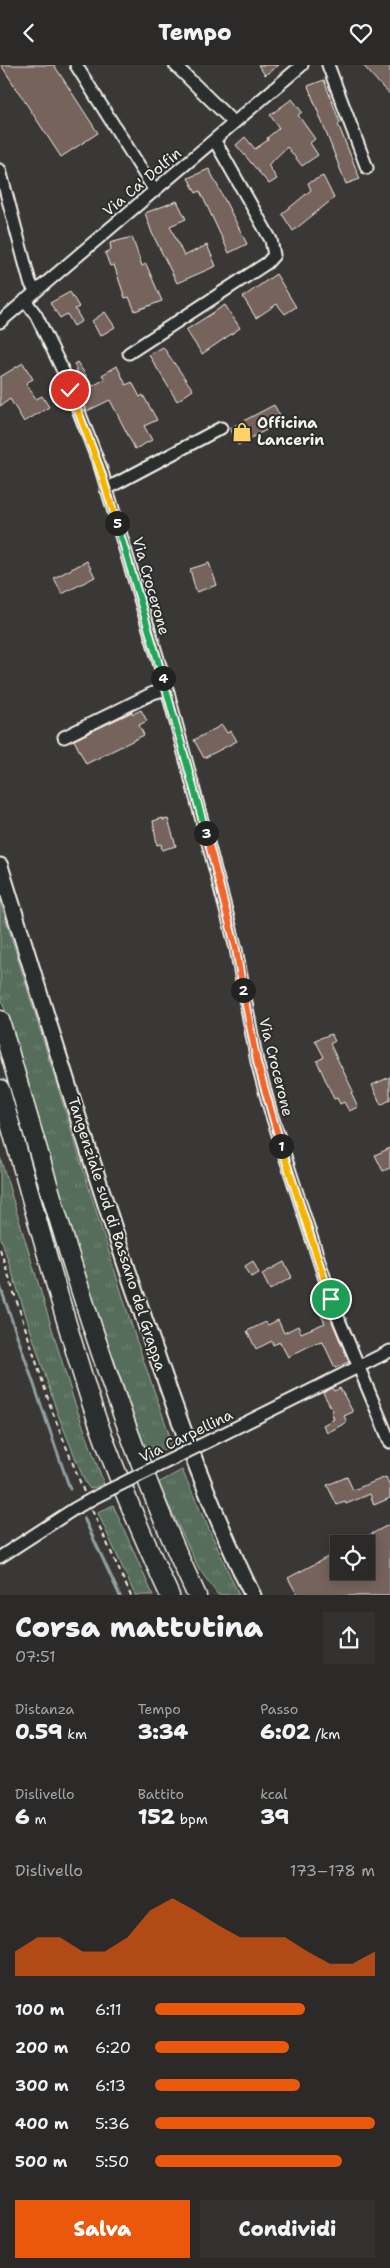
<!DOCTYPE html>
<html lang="it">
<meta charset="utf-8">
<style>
:root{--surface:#2b2a29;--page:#333231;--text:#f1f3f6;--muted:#a6a7a8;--line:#474646;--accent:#ea580c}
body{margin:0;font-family:"Shantell Sans",sans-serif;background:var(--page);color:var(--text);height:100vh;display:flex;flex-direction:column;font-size:19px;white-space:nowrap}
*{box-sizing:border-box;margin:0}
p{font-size:16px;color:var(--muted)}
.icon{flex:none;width:28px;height:28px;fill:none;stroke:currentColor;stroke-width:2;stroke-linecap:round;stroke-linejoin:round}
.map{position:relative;height:1530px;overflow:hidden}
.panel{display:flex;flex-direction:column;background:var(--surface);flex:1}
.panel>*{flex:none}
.controls{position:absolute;left:330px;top:1470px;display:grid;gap:10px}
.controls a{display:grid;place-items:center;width:45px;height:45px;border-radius:0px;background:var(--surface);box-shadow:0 2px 12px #0003,0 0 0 1px var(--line);font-size:25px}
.pin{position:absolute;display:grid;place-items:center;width:42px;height:42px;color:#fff;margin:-21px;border:2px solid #fff;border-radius:50%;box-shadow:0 1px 5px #0007}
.km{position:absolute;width:25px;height:25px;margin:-12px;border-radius:50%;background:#222;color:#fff;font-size:14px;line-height:25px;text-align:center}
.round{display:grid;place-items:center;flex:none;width:52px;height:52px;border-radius:0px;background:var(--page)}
.summary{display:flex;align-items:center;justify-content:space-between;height:85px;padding:0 15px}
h1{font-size:28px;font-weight:800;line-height:38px}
.figures{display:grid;grid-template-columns:repeat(3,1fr);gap:8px;height:85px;padding:5px 15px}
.figures div{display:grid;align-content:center}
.figures b{font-size:21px;font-weight:800}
.figures small{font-size:14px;font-weight:400}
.figures p{font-size:14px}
.chart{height:140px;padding:10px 15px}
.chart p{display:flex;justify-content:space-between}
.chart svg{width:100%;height:90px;margin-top:5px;fill:var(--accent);opacity:.7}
.cta{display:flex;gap:10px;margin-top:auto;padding:10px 15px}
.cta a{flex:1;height:58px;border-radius:0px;background:var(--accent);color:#fff;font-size:20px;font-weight:800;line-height:58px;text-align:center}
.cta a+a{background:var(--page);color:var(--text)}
ul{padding:0 15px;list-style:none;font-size:16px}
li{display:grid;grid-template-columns:80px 60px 1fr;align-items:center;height:38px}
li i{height:12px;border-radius:6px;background:var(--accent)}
header{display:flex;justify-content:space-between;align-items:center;height:65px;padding:0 15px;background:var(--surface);font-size:22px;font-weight:800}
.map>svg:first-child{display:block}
.grass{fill:url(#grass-tufts);stroke:#a4afa1}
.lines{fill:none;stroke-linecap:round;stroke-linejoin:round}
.stream{stroke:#919fa2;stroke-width:3}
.building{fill:#74635c;stroke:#f4f1e8}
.minor-casing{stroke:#f4f1e8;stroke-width:15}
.major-casing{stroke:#f4f1e8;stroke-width:19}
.highway-casing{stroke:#f4f1e8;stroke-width:21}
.path{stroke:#f4f1e8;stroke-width:2;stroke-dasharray:5 4;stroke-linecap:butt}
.minor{stroke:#2a2d2e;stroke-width:11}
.major{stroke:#2a2d2e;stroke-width:15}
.highway{stroke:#2a2d2e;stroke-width:18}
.minor-bridge-casing{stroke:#f4f1e8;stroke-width:15;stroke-linecap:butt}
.minor-bridge{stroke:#2a2d2e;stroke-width:11}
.split-1-casing{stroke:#fff;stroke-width:10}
.split-2-casing{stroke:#fff;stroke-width:10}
.split-3-casing{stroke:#fff;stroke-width:10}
.split-4-casing{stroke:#fff;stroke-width:10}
.split-5-casing{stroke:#fff;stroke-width:10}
.split-6-casing{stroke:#fff;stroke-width:10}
.split-1{stroke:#f5b400;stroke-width:6}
.split-2{stroke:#f0652b;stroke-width:6}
.split-3{stroke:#f0652b;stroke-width:6}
.split-4{stroke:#22a559;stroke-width:6}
.split-5{stroke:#22a559;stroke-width:6}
.split-6{stroke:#f5b400;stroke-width:6}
.labels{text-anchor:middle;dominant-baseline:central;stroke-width:4;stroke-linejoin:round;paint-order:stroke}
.street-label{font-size:15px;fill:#f4f1e8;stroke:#2a2d2e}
.poi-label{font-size:15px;font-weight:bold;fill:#f4f1e8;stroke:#2a2d2e;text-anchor:start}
</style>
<header><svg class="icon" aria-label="back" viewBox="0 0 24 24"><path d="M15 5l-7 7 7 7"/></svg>Tempo<svg class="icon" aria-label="heart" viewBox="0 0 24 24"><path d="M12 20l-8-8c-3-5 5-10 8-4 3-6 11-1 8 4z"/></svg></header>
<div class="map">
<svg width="390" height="1531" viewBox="0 0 390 1531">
<defs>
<pattern id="grass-tufts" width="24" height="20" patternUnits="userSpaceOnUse" patternTransform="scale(1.25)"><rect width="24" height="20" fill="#546d5a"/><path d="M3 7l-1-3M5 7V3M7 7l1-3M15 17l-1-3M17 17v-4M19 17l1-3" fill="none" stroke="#6d8272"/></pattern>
</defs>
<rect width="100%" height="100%" fill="#393837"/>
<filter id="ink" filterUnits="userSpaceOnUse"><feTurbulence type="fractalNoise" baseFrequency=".02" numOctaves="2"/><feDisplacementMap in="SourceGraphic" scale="10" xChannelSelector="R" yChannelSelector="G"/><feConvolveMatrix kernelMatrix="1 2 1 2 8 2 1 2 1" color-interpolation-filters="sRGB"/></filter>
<g filter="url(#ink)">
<path class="grass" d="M0,836L135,1271L173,1380L148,1392L83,1205L0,929Z
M0,1092L73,1333L104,1419L90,1424L85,1417L57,1347L0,1170Z
M182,1405L239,1530H218L199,1504L158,1418Z
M113,1440L153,1530H135L98,1448Z"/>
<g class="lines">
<path class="stream" d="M0,1221L70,1424
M84,1453L120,1531"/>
</g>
<path class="building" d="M1,0H54L98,68L61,92Z
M258,0H279L265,10Z
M363,0H390V29L384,24Z
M324,15L340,58L338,59L360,114L346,119L308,21Z
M292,34L302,47L298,50L315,74L310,78L318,90L302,101L287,82L268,100L277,114L269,119L236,80L245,72L255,84L268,75L267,73L279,63L270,50Z
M209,104L247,179L229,188L200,126L196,128L188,113Z
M323,111L334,133L293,166L282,149L311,125L308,118Z
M177,136L186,154L170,161L184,191L207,180L216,201L177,218L152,168L145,148Z
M132,172L142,201L146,199L162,236L135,246L129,232L125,233L114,200L110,201L105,188L111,185L110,178Z
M276,209L296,242L285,249L277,239L256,253L243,232Z
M70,227L79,242L75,244L82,256L74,261L67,249L60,253L50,238Z
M225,240L240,263L202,289L186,265Z
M105,247L115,262L100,271L92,256Z
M163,282L193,325L177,336L149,290Z
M77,297L93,321L105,314L102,310L117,301L126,320L132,317L140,332L143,330L157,355L144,361L152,375L135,384L110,335L87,346L79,326L84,324L74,299Z
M23,298L33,314L26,318L36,334L42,331L49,342L24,357L10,334L0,341V312Z
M274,340L283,356L238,380L230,363Z
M87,496L95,512L62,529L54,513Z
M209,498L217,520L196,527L190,504Z
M141,645L147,656L139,660L144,670L86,699L74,675L132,647L133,649Z
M222,660L227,668L231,666L237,676L204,693L194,675Z
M163,753V755L168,754L176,781L162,785L161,779L157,780L153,756Z
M331,969L335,976L330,979L353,1026L351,1027L358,1042L349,1046L344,1037L340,1039L337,1033L334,1034L317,996L324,992L315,975Z
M390,1012V1035L381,1040L372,1020Z
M390,1083V1103L383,1106L375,1090Z
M253,1196L259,1208L251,1212L245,1201Z
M284,1197L292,1212L270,1225L262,1209Z
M327,1245L349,1297L335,1303L323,1277L313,1279L288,1292L280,1277L273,1280L272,1276L256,1284L247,1266L266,1257L268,1260L278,1255L284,1268L298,1261L301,1268L325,1258L320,1248Z
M332,1323L334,1326L340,1323L353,1347L344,1351L347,1357L327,1368L323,1360L334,1354L331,1347L333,1346L323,1328Z
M347,1412L353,1425L386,1412L390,1422V1433L374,1440L370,1429L346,1439L345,1437L337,1440L327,1420Z
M390,1459V1531H298L288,1513L339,1486V1506H366V1479H353Z"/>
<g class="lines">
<defs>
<path id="minor" d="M76,0L155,126
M175,0L234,58
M328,0L367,103
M0,105L30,217L35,226
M25,235L36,250L64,308L101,404L167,624L228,853L236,884L257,997L271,1048L335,1245L390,1377
M0,257L302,0
M129,288L267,198L274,190L271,175L215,76
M106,424L221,363
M64,672L153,628L167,624
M211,1375L390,1286
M0,1492L74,1444L99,1430"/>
<path id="major" d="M0,801C44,943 87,1086 135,1227C170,1330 205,1433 253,1531"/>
<path id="highway" d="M0,955C57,1150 110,1346 197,1531
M0,1024C30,1127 57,1231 90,1334C112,1401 140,1466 170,1531"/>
</defs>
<use href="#minor" class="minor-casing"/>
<use href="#major" class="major-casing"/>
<use href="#highway" class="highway-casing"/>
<path class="path" d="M0,1184L51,1343L84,1427
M92,1445L131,1531"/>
<use href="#minor" class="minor"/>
<use href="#major" class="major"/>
<use href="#highway" class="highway"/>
<defs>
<path id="minor-bridge" d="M99,1430L211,1375"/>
</defs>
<use href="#minor-bridge" class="minor-bridge-casing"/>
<use href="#minor-bridge" class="minor-bridge"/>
</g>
</g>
<g class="lines" filter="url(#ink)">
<defs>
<path id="split-1" d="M281,1081L331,1234"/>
<path id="split-2" d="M243,925L257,997L281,1081"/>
<path id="split-3" d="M206,768L236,884L243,925"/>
<path id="split-4" d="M163,613L206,768"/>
<path id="split-5" d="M117,458L163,613"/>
<path id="split-6" d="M70,325L100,404L117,458"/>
</defs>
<use href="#split-1" class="split-1-casing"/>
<use href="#split-2" class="split-2-casing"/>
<use href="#split-3" class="split-3-casing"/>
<use href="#split-4" class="split-4-casing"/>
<use href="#split-5" class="split-5-casing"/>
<use href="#split-6" class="split-6-casing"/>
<use href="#split-1" class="split-1"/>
<use href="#split-2" class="split-2"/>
<use href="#split-3" class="split-3"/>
<use href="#split-4" class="split-4"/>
<use href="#split-5" class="split-5"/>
<use href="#split-6" class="split-6"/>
</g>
<defs>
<symbol id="shop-bare" viewBox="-9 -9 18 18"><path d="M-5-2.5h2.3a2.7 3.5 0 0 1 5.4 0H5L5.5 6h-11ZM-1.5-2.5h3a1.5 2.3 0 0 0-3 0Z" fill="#ffd166" stroke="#2a2d2e" stroke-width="2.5" paint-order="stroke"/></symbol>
</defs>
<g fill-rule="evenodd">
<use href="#shop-bare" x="228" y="353" width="28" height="28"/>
</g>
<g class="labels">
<g class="street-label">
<text transform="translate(142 117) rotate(-40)">Via Ca' Dolfin</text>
<text transform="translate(151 521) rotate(74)">Via Crocerone</text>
<text transform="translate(276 1002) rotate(76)">Via Crocerone</text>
<text transform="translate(117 1169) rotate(72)">Tangenziale sud di Bassano del Grappa</text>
<text transform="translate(186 1371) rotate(-26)">Via Carpellina</text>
</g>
<g class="poi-label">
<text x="257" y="358">Officina<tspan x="257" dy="17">Lancerin</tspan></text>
</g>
</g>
</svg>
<div class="controls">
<a><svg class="icon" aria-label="locate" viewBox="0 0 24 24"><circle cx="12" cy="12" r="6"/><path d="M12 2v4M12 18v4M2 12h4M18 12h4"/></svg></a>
</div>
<div class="pin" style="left:331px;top:1234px;background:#1e9e55"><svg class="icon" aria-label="arrive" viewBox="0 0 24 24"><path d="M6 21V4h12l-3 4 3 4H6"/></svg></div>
<div class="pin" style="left:70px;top:325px;background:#d93025"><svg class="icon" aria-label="check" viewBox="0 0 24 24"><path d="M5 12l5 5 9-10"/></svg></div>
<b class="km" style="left:281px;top:1081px">1</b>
<b class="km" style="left:243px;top:925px">2</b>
<b class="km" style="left:206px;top:768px">3</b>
<b class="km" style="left:163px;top:613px">4</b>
<b class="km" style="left:117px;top:458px">5</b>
</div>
<section class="panel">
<div class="summary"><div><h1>Corsa mattutina</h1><p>07:51</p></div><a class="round"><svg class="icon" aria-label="share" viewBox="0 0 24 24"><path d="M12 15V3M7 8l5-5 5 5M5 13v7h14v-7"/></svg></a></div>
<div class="figures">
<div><p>Distanza</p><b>0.59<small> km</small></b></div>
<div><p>Tempo</p><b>3:34</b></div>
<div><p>Passo</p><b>6:02<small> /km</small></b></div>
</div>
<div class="figures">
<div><p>Dislivello</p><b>6<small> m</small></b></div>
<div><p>Battito</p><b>152<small> bpm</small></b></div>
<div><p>kcal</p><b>39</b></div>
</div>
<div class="chart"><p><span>Dislivello</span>173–178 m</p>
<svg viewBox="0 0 160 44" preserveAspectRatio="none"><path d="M0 44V32L10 25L20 25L30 32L40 32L50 25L60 12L70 6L80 12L90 19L100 25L110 25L120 25L130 32L140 38L150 38L160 32V44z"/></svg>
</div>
<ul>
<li><b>100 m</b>6:11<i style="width:68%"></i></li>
<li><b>200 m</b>6:20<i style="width:61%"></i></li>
<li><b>300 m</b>6:13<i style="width:66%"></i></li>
<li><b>400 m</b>5:36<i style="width:100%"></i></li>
<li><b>500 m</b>5:50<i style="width:85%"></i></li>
</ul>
<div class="cta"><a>Salva</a><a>Condividi</a></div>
</section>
